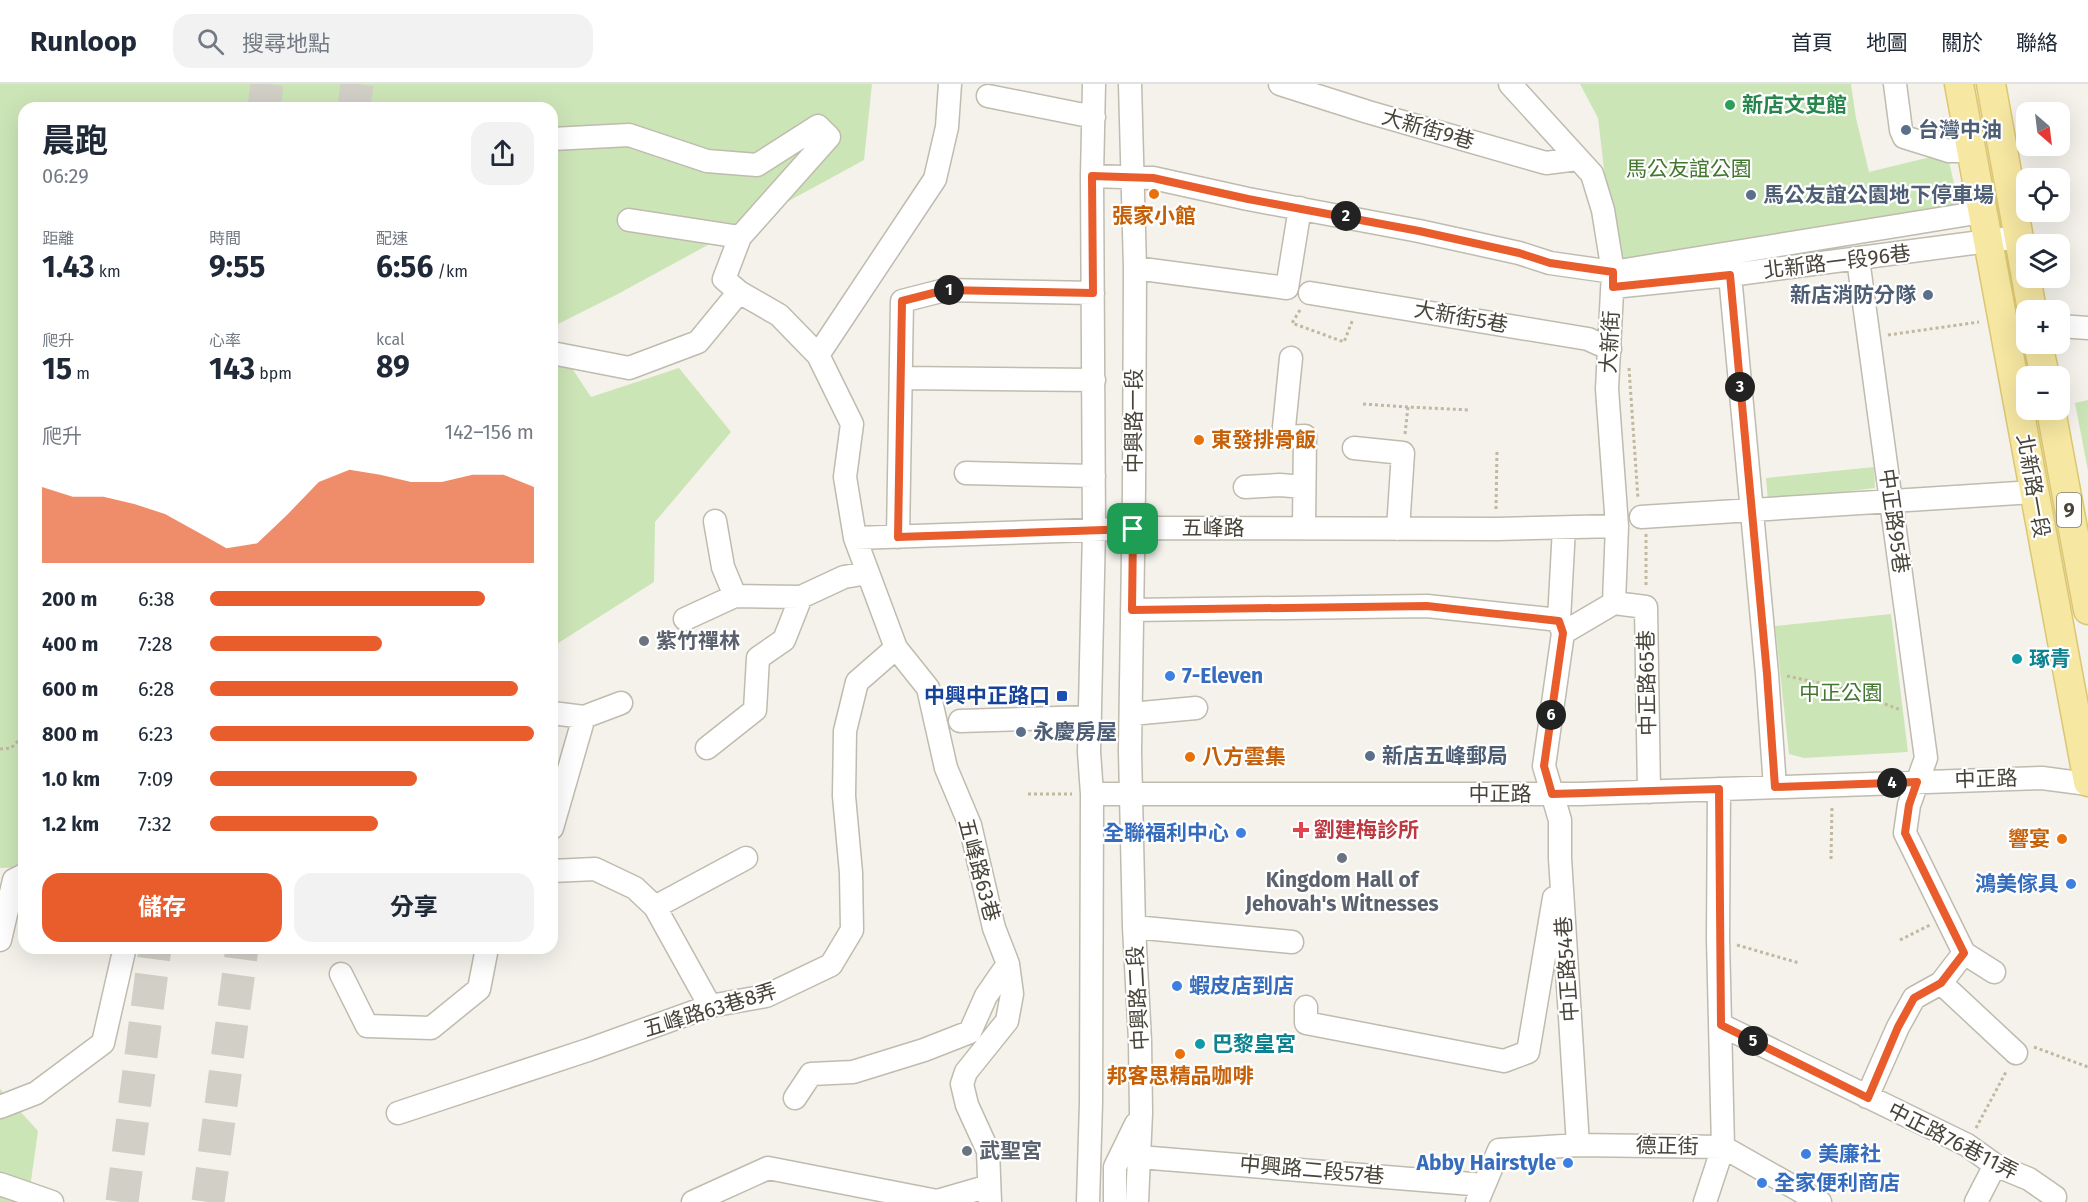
<!DOCTYPE html>
<html lang="zh-TW">
<meta charset="utf-8">
<style>
:root{--surface:#fff;--page:#f2f2f3;--text:#1f2937;--muted:#747a83;--line:#e0e1e3;--accent:#e95d2d}
body{margin:0;font-family:"Fira Sans","Noto Sans TC",sans-serif;background:var(--page);color:var(--text);height:100vh;display:flex;flex-direction:column;font-size:22px;white-space:nowrap}
*{box-sizing:border-box;margin:0}
p{font-size:20px;color:var(--muted)}
.icon{flex:none;width:33px;height:33px;fill:none;stroke:currentColor;stroke-width:2;stroke-linecap:round;stroke-linejoin:round}
.map{position:relative;flex:1;overflow:hidden}
.details{position:absolute;left:18px;top:18px;width:540px;height:852px;display:flex;flex-direction:column;background:var(--surface);border-radius:18px;box-shadow:0 6px 24px #0002}
.details>*{flex:none}
.needle{width:39px;rotate:152deg}
.fabs{position:absolute;left:2016px;top:18px;display:grid;gap:12px}
.fabs a{display:grid;place-items:center;width:54px;height:54px;border-radius:12px;background:var(--surface);box-shadow:0 6px 24px #0002;font-size:30px}
.pin{position:absolute;display:grid;place-items:center;width:51px;height:51px;color:#fff;margin:-26px;border-radius:12px;box-shadow:0 3px 9px #0006}
.km{position:absolute;width:30px;height:30px;margin:-15px;border-radius:50%;background:#222;color:#fff;font-size:16px;line-height:30px;text-align:center}
.round{display:grid;place-items:center;flex:none;width:63px;height:63px;border-radius:18px;background:var(--page)}
.summary{display:flex;align-items:center;justify-content:space-between;height:102px;padding:0 24px}
h1{font-size:33px;font-weight:700;line-height:45px}
.metrics{display:grid;grid-template-columns:repeat(3,1fr);gap:9px;height:102px;padding:6px 24px}
.metrics div{display:grid;align-content:center}
.metrics b{font-size:30px;font-weight:700}
.metrics small{font-size:16px;font-weight:400}
.metrics p{font-size:16px}
.chart{height:168px;padding:12px 24px}
.chart p{display:flex;justify-content:space-between}
.chart svg{width:100%;height:108px;margin-top:6px;fill:var(--accent);opacity:.7}
.button{display:flex;gap:12px;margin-top:auto;padding:12px 24px}
.button a{flex:1;height:69px;border-radius:18px;background:var(--accent);color:#fff;font-size:24px;font-weight:700;line-height:69px;text-align:center}
.button a+a{background:var(--page);color:var(--text)}
ul{padding:0 24px;list-style:none;font-size:20px}
li{display:grid;grid-template-columns:96px 72px 1fr;align-items:center;height:45px}
li i{height:15px;border-radius:8px;background:var(--accent)}
header{display:flex;align-items:center;gap:36px;box-sizing:border-box;height:84px;padding:0 30px;background:var(--surface);border-bottom:2px solid var(--line)}
header strong{font-size:28px}
nav{display:flex;gap:33px;margin-inline-start:auto;font-size:21px}
.search{width:420px;height:54px;background:var(--page);display:flex;align-items:center;gap:15px;box-sizing:border-box;padding:0 21px;border-radius:18px;color:var(--muted);font-size:22px}
.map>svg:first-child{display:block}
.green{fill:#cce5b7}
.lines{fill:none;stroke-linecap:round;stroke-linejoin:round}
.highway-tunnel{stroke:#d2cfc7;stroke-width:33;stroke-dasharray:33 16;stroke-linecap:butt}
.minor-casing{stroke:#bfbbae;stroke-width:25}
.major-casing{stroke:#dbc672;stroke-width:31}
.path{stroke:#c0b8a0;stroke-width:3;stroke-dasharray:3 3;stroke-linecap:butt}
.minor{stroke:#fff;stroke-width:22}
.major{stroke:#f6e7a2;stroke-width:28}
.route-casing{stroke:#fff;stroke-width:12}
.route{stroke:#e95d2d;stroke-width:8}
.leisure-dot{fill:#2e9e5b;stroke:#fff;stroke-width:2}
.service-dot{fill:#5c6f8a;stroke:#fff;stroke-width:2}
.food-dot{fill:#e8710a;stroke:#fff;stroke-width:2}
.worship-dot{fill:#6b7280;stroke:#fff;stroke-width:2}
.culture-dot{fill:#0f9aa8;stroke:#fff;stroke-width:2}
.shop-dot{fill:#3f7fe0;stroke:#fff;stroke-width:2}
.transit-dot{fill:#1a4fb4;stroke:#fff;stroke-width:2}
.health-dot{fill:#e0444e;stroke:#fff;stroke-width:2}
.labels{text-anchor:middle;dominant-baseline:central;stroke-width:4.5;stroke-linejoin:round;paint-order:stroke}
.shield{fill:#fff;stroke:#7f7c74;stroke-width:1.5}
.shield-label{font-size:20px;font-weight:bold;fill:#484439}
.leisure-label{font-size:21px;font-weight:bold;fill:#27864d;stroke:#fff;text-anchor:start}
.street-label{font-size:21px;fill:#484439;stroke:#fff}
.service-label{font-size:21px;font-weight:bold;fill:#4e5e75;stroke:#fff;text-anchor:start}
.park-label{font-size:21px;fill:#437630;stroke:#fff}
.food-label{font-size:21px;font-weight:bold;fill:#c56008;stroke:#fff}
.worship-label{font-size:21px;font-weight:bold;fill:#5b616d;stroke:#fff;text-anchor:start}
.culture-label{font-size:21px;font-weight:bold;fill:#0d838f;stroke:#fff;text-anchor:start}
.shop-label{font-size:21px;font-weight:bold;fill:#366cbe;stroke:#fff;text-anchor:start}
.transit-label{font-size:21px;font-weight:bold;fill:#164399;stroke:#fff;text-anchor:end}
.health-label{font-size:21px;font-weight:bold;fill:#be3a42;stroke:#fff;text-anchor:start}
</style>
<header>
<strong>Runloop</strong>
<div class="search"><svg class="icon" aria-label="search" viewBox="0 0 24 24"><circle cx="10" cy="10" r="6"/><path d="M15 15l6 6"/></svg>搜尋地點</div>
<nav><a>首頁</a><a>地圖</a><a>關於</a><a>聯絡</a></nav>
</header>
<div class="map">
<svg width="2088" height="1118" viewBox="0 0 2088 1118">
<rect width="100%" height="100%" fill="#f4f2eb"/>
<path class="green" d="M0,0H872L864,76L616,211L552,243V24H24V783L0,784Z
M1580,0H1851L1856,34L1869,88L1947,69L1963,139L1615,178L1598,34Z
M552,254L591,313L679,284L731,348L655,438L654,498L552,563Z
M2088,316V387L2075,319Z
M1874,383L1875,404L1768,417L1766,394Z
M1891,530L1908,668L1804,674L1789,670L1775,542Z
M0,1005L38,1047L28,1118H0Z"/>
<g class="lines">
<path class="highway-tunnel" d="M264,24L267,0
M354,24L357,0
M122,1118L155,864
M208,1118L242,864"/>
<defs>
<path id="minor" d="M950,0L947,43L935,95L818,271L852,340L845,393L855,454L896,564L928,604L946,684L970,741L994,844L1008,880L1012,910L1007,937L966,988L962,1000L967,1021L988,1067L990,1118
M1130,0L1135,184L1134,405L1130,667L1134,843L1140,957L1141,1029L1137,1118
M1280,0L1368,28L1546,79L1578,75
M1510,0L1592,90L1603,126L1613,188L1607,305L1617,442L1614,519L1563,549
M1895,0L1901,46L1904,53L1949,67H1971
M988,12L1094,33
M552,55L629,51L707,77L757,81L818,42L829,53L740,153L724,195L739,208
M1092,92L1153,94L1248,115L1419,147L1519,169L1550,179L1613,188L1982,128
M629,136L740,153
M1858,175L1926,674L1909,721L1905,749L1964,869L1994,888
M1135,184L1287,204L1300,124
M1730,191L1767,590L1775,703
M1613,203L1730,191L2019,153
M1310,209L1588,255L1610,265
M2060,242L2088,244
M552,269L629,284L698,258L739,208L779,231L818,271
M1291,274L1283,353L1305,352L1304,443
M901,294L1094,296
M1354,364L1403,369L1398,445
M966,389L1094,392
M1245,403L1280,401L1304,403
M1641,433L2034,408
M715,437L723,483L735,512
M1564,444L1559,536L1563,549L1544,682L1560,736V774L1578,1061
M898,453L902,217L945,206L1093,209
M855,454L1149,444L1496,445L1617,442
M1614,519L1646,523L1649,708
M1132,526L1427,522L1559,536
M685,535L735,512L801,513L844,493L868,489
M552,629L584,633L621,619
M1131,630L1196,624
M960,637L1090,633
M707,664L755,626L758,574L784,556L801,513
M1092,710H1580L2042,694L2088,700
M552,744L584,633
M552,787L595,785L635,804L655,823L710,922
M655,823L746,774
M1134,843L1292,858
M0,856L14,796L24,791
M341,890L367,942L431,944L479,905L487,864
M1941,899L2016,969
M1306,923V939L1504,977L1528,968L1554,814
M1721,941L1967,1061L1995,1081L2029,1095L2055,1113
M1867,1013L1898,943L1914,914L1941,899L1964,869
M795,1014L811,990L853,988L924,966L970,948L986,912L1008,880
M0,1023L36,1009L103,959L124,867L121,864
M398,1029L588,966L710,922L766,912L831,881L852,846L851,789L844,712L845,647L857,598L896,564
M1139,1073L1484,1101
M0,1100L52,1118
M693,1118L768,1084L937,1117L989,1102
M1088,1118L1091,1019L1092,710L1089,668L1094,446L1092,92L1094,0
M1115,1118V1083L1136,1040
M1477,1118L1499,1066L1578,1061L1723,1063L1820,1118
M1705,1118L1723,1063L1718,855L1719,705
M1976,1118L1995,1081"/>
<path id="major" d="M1959,0L2088,698
M1991,0L2032,226
M2038,260L2045,292
M2051,326L2088,526"/>
</defs>
<use href="#minor" class="minor-casing"/>
<use href="#major" class="major-casing"/>
<path class="path" d="M1300,226L1292,239L1344,258L1353,235
M1888,251L1979,238
M1629,284L1638,415
M1363,320L1408,323
M1405,350L1408,323L1470,326
M1496,425L1497,367
M1646,450V504
M1787,592L1842,604L1901,626
M0,665L11,664L24,651
M1028,710H1072
M1831,775L1832,721
M1900,856L1930,841
M1737,861L1799,879
M2034,963L2088,983
M1976,1044L2007,986"/>
<use href="#minor" class="minor"/>
<use href="#major" class="major"/>
</g>
<g class="lines">
<defs>
<path id="route" d="M1092,92L1153,94L1248,115L1419,147L1519,169L1550,179L1613,188V203L1730,191L1767,590L1775,703L1917,698L1909,721L1905,749L1964,869L1941,899L1914,914L1898,943L1868,1014L1721,941L1719,705L1552,710L1544,682L1563,549L1559,537L1427,522L1132,526L1133,445L898,453L902,217L945,206L1093,209Z"/>
</defs>
<use href="#route" class="route-casing"/>
<use href="#route" class="route"/>
</g>
<circle class="leisure-dot" cx="1730" cy="21" r="6"/>
<g class="service-dot">
<circle cx="1906" cy="46" r="6"/>
<circle cx="1751" cy="111" r="6"/>
<circle cx="1928" cy="211" r="6"/>
<circle cx="1021" cy="648" r="6"/>
<circle cx="1370" cy="672" r="6"/>
</g>
<g class="food-dot">
<circle cx="1154" cy="110" r="6"/>
<circle cx="1199" cy="356" r="6"/>
<circle cx="1190" cy="673" r="6"/>
<circle cx="2062" cy="755" r="6"/>
<circle cx="1180" cy="970" r="6"/>
</g>
<g class="worship-dot">
<circle cx="644" cy="557" r="6"/>
<circle cx="1342" cy="774" r="6"/>
<circle cx="967" cy="1067" r="6"/>
</g>
<g class="culture-dot">
<circle cx="2017" cy="575" r="6"/>
<circle cx="1200" cy="960" r="6"/>
</g>
<g class="shop-dot">
<circle cx="1170" cy="592" r="6"/>
<circle cx="1241" cy="749" r="6"/>
<circle cx="2071" cy="800" r="6"/>
<circle cx="1177" cy="902" r="6"/>
<circle cx="1806" cy="1070" r="6"/>
<circle cx="1568" cy="1079" r="6"/>
<circle cx="1762" cy="1099" r="6"/>
</g>
<rect class="transit-dot" x="1056" y="606" width="12" height="12" rx="3"/>
<path class="health-dot" d="M1298 737h6v6h6v6h-6v6h-6v-6h-6v-6h6z"/>
<g class="labels">
<rect class="shield" x="2057" y="409" width="24" height="34" rx="4.5"/>
<g class="shield-label">
<text x="2069" y="426">9</text>
</g>
<g class="leisure-label">
<text x="1742" y="21">新店文史館</text>
</g>
<g class="street-label">
<text transform="translate(1428 45) rotate(16)">大新街9巷</text>
<text transform="translate(1837 178) rotate(-7)">北新路一段96巷</text>
<text transform="translate(1461 233) rotate(10)">大新街5巷</text>
<text transform="translate(1610 258) rotate(-87)">大新街</text>
<text transform="translate(1134 337) rotate(-90)">中興路一段</text>
<text transform="translate(2033 402) rotate(80)">北新路一段</text>
<text transform="translate(1894 437) rotate(82)">中正路95巷</text>
<text x="1213" y="444">五峰路</text>
<text transform="translate(1647 599) rotate(-91)">中正路65巷</text>
<text transform="translate(1986 695) rotate(-2)">中正路</text>
<text x="1500" y="710">中正路</text>
<text transform="translate(979 786) rotate(75)">五峰路63巷</text>
<text transform="translate(1567 885) rotate(-94)">中正路54巷</text>
<text transform="translate(1138 914) rotate(-93)">中興路二段</text>
<text transform="translate(710 926) rotate(-17)">五峰路63巷8弄</text>
<text transform="translate(1953 1057) rotate(27)">中正路76巷11弄</text>
<text transform="translate(1667 1062) rotate(1)">德正街</text>
<text transform="translate(1312 1086) rotate(5)">中興路二段57巷</text>
</g>
<g class="service-label">
<text x="1918" y="46">台灣中油</text>
<text x="1763" y="111">馬公友誼公園地下停車場</text>
<text x="1916" y="211" text-anchor="end">新店消防分隊</text>
<text x="1033" y="648">永慶房屋</text>
<text x="1382" y="672">新店五峰郵局</text>
</g>
<g class="park-label">
<text x="1689" y="85">馬公友誼公園</text>
<text x="1841" y="609">中正公園</text>
</g>
<g class="food-label">
<text x="1154" y="132">張家小館</text>
<text x="1211" y="356" text-anchor="start">東發排骨飯</text>
<text x="1202" y="673" text-anchor="start">八方雲集</text>
<text x="2050" y="755" text-anchor="end">響宴</text>
<text x="1180" y="992">邦客思精品咖啡</text>
</g>
<g class="worship-label">
<text x="656" y="557">紫竹禪林</text>
<text x="1342" y="796" text-anchor="middle">Kingdom Hall of<tspan x="1342" dy="24">Jehovah's Witnesses</tspan></text>
<text x="979" y="1067">武聖宮</text>
</g>
<g class="culture-label">
<text x="2029" y="575">琢青</text>
<text x="1212" y="960">巴黎皇宮</text>
</g>
<g class="shop-label">
<text x="1182" y="592">7-Eleven</text>
<text x="1229" y="749" text-anchor="end">全聯福利中心</text>
<text x="2059" y="800" text-anchor="end">鴻美傢具</text>
<text x="1189" y="902">蝦皮店到店</text>
<text x="1818" y="1070">美廉社</text>
<text x="1556" y="1079" text-anchor="end">Abby Hairstyle</text>
<text x="1774" y="1099">全家便利商店</text>
</g>
<g class="transit-label">
<text x="1050" y="612">中興中正路口</text>
</g>
<g class="health-label">
<text x="1314" y="746">劉建梅診所</text>
</g>
</g>
</svg>
<div class="fabs">
<a><svg class="needle" viewBox="-14 -14 28 28"><path d="M0-13l5 13h-10z" fill="#e53935"/><path d="M0 13l5-13h-10z" fill="#747a83"/></svg></a>
<a><svg class="icon" aria-label="locate" viewBox="0 0 24 24"><circle cx="12" cy="12" r="6"/><path d="M12 2v4M12 18v4M2 12h4M18 12h4"/></svg></a>
<a><svg class="icon" aria-label="layers" viewBox="0 0 24 24"><path d="M12 4l9 5-9 5-9-5zM3 14l9 5 9-5"/></svg></a>
<a>+</a>
<a>−</a>
</div>
<div class="pin" style="left:1133px;top:445px;background:#1e9e55"><svg class="icon" aria-label="arrive" viewBox="0 0 24 24"><path d="M6 21V4h12l-3 4 3 4H6"/></svg></div>
<b class="km" style="left:949px;top:206px">1</b>
<b class="km" style="left:1346px;top:132px">2</b>
<b class="km" style="left:1740px;top:303px">3</b>
<b class="km" style="left:1892px;top:699px">4</b>
<b class="km" style="left:1753px;top:957px">5</b>
<b class="km" style="left:1551px;top:631px">6</b>
<section class="details">
<div class="summary"><div><h1>晨跑</h1><p>06:29</p></div><a class="round"><svg class="icon" aria-label="share" viewBox="0 0 24 24"><path d="M12 15V3M7 8l5-5 5 5M5 13v7h14v-7"/></svg></a></div>
<div class="metrics">
<div><p>距離</p><b>1.43<small> km</small></b></div>
<div><p>時間</p><b>9:55</b></div>
<div><p>配速</p><b>6:56<small> /km</small></b></div>
</div>
<div class="metrics">
<div><p>爬升</p><b>15<small> m</small></b></div>
<div><p>心率</p><b>143<small> bpm</small></b></div>
<div><p>kcal</p><b>89</b></div>
</div>
<div class="chart"><p><span>爬升</span>142–156 m</p>
<svg viewBox="0 0 160 44" preserveAspectRatio="none"><path d="M0 44V13L10 17L20 17L30 20L40 24L50 31L60 38L70 36L80 24L90 11L100 6L110 8L120 11L130 11L140 8L150 8L160 13V44z"/></svg>
</div>
<ul>
<li><b>200 m</b>6:38<i style="width:85%"></i></li>
<li><b>400 m</b>7:28<i style="width:53%"></i></li>
<li><b>600 m</b>6:28<i style="width:95%"></i></li>
<li><b>800 m</b>6:23<i style="width:100%"></i></li>
<li><b>1.0 km</b>7:09<i style="width:64%"></i></li>
<li><b>1.2 km</b>7:32<i style="width:52%"></i></li>
</ul>
<div class="button"><a>儲存</a><a>分享</a></div>
</section>
</div>
